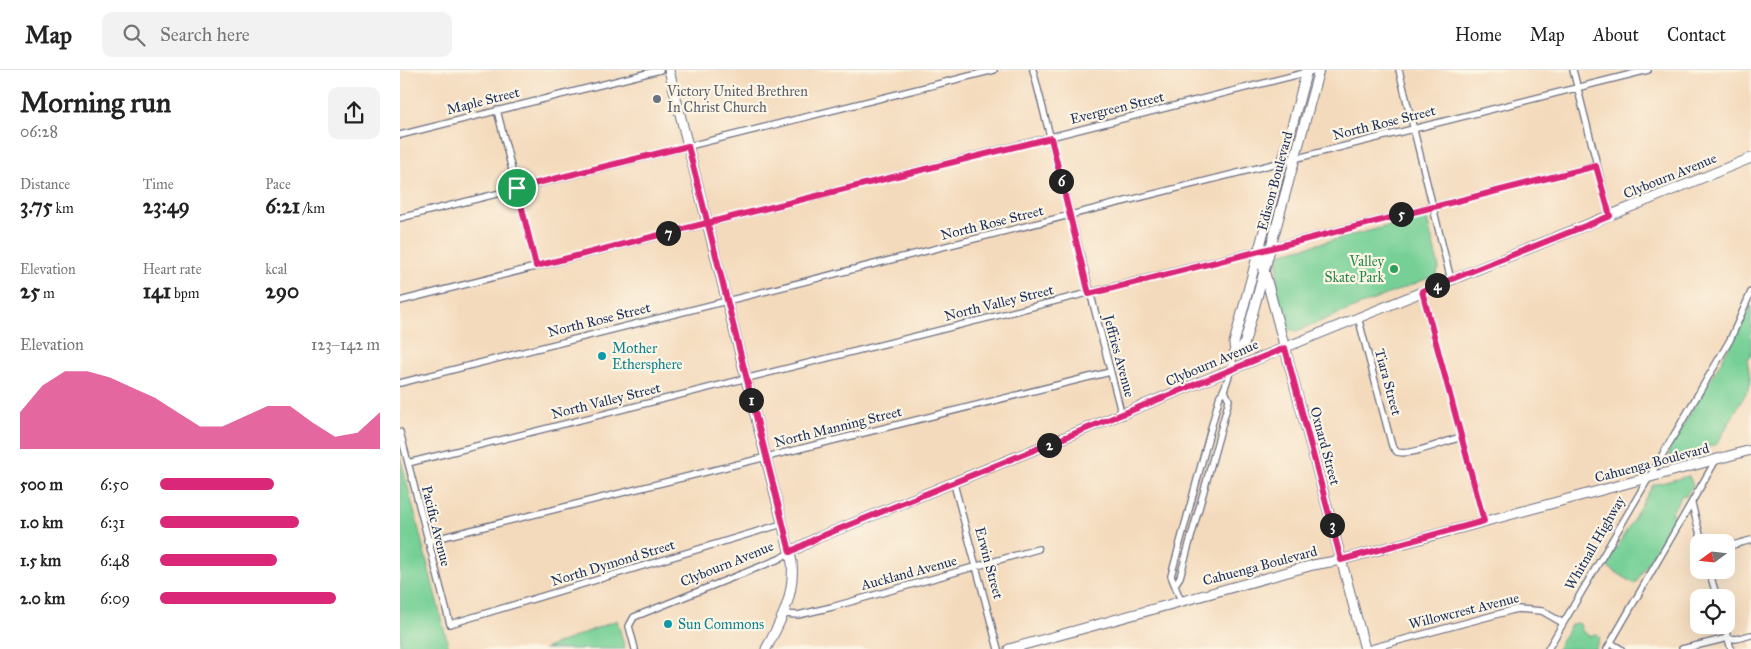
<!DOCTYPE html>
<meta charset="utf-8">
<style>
:root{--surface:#fff;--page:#f2f2f2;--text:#222;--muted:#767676;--line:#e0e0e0;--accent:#db2777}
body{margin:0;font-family:"IM FELL Great Primer",serif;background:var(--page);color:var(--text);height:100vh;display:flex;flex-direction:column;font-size:19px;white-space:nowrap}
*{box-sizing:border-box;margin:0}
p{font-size:16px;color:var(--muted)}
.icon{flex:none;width:28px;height:28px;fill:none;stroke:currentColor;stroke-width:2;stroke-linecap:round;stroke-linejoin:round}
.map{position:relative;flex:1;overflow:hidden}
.side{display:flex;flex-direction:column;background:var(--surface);width:400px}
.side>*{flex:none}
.needle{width:32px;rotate:255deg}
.fabs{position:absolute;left:1290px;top:464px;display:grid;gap:10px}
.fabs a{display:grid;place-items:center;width:45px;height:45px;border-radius:10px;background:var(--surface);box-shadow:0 5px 20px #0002;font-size:25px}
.pin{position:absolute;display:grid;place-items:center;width:42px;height:42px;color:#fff;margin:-21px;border:2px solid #fff;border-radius:50%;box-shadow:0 1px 5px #0007}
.km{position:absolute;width:25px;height:25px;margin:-12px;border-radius:50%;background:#222;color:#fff;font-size:14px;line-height:25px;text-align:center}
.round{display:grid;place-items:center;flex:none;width:52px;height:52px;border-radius:10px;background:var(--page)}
.summary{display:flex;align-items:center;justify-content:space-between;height:85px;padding:0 20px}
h1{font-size:28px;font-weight:800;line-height:38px}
.stats{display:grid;grid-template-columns:repeat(3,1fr);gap:8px;height:85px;padding:5px 20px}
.stats div{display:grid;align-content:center}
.stats b{font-size:21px;font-weight:800}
.stats small{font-size:14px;font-weight:400}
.stats p{font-size:14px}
.chart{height:140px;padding:10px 20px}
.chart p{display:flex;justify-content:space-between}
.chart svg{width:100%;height:90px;margin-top:5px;fill:var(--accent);opacity:.7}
ul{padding:0 20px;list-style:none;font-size:16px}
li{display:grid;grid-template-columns:80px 60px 1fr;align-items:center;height:38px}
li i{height:12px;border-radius:6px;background:var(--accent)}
header{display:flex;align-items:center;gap:30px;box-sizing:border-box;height:70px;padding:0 25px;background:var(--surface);border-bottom:1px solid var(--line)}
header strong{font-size:24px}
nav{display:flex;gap:28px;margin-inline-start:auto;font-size:18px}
.search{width:350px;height:45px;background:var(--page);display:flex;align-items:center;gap:12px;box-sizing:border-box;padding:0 18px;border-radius:10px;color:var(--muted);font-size:19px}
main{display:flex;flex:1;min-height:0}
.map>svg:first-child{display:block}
.green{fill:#76d096;stroke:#48807a}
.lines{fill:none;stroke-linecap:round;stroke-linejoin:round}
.street-casing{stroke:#676b7f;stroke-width:8}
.secondary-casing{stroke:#676b7f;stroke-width:11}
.street{stroke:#fff;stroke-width:5.5}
.secondary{stroke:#fff;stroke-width:9}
.route-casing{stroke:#fff;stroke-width:10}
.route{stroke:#db2777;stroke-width:6}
.worship-dot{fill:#6b7280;stroke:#fcf5e5;stroke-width:2}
.leisure-dot{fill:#2e9e5b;stroke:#fcf5e5;stroke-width:2}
.culture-dot{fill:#0f9aa8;stroke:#fcf5e5;stroke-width:2}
.labels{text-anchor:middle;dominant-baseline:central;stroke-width:4.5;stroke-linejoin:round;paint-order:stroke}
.worship-label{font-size:14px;fill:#5b616d;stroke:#fcf5e5;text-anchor:start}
.street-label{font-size:14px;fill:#1b2f5e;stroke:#fcf5e5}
.leisure-label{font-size:14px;fill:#27864d;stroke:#fcf5e5;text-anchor:end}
.culture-label{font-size:14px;fill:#0d838f;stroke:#fcf5e5;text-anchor:start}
</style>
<header>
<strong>Map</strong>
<div class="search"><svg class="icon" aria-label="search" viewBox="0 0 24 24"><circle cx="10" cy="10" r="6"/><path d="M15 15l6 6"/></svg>Search here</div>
<nav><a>Home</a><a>Map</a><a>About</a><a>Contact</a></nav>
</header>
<main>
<section class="side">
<div class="summary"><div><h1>Morning run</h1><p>06:28</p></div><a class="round"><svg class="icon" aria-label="share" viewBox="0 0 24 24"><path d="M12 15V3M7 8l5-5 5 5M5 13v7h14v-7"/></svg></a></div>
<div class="stats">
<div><p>Distance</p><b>3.75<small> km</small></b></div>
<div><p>Time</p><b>23:49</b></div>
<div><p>Pace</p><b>6:21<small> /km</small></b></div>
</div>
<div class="stats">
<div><p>Elevation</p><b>25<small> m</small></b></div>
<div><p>Heart rate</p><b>141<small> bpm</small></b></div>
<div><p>kcal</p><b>290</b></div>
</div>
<div class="chart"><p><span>Elevation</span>123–142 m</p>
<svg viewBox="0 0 160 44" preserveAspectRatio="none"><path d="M0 44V26L10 13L20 6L30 6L40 9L50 14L60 19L70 26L80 33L90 33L100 28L110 23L120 23L130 31L140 38L150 36L160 26V44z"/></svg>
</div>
<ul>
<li><b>500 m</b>6:50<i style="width:52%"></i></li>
<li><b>1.0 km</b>6:31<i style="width:63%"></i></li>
<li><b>1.5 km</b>6:48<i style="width:53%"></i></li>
<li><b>2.0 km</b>6:09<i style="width:80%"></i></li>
</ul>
</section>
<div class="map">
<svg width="1351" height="579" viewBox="0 0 1351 579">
<rect width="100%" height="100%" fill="#fcf5e5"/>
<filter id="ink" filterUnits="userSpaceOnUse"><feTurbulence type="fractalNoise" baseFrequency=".02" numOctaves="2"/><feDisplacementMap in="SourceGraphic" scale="10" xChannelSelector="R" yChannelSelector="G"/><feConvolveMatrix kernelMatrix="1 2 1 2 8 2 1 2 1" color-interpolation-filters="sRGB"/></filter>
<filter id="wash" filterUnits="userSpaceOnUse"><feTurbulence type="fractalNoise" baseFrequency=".0096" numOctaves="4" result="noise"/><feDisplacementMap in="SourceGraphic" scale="20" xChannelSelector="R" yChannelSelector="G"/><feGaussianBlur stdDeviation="1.12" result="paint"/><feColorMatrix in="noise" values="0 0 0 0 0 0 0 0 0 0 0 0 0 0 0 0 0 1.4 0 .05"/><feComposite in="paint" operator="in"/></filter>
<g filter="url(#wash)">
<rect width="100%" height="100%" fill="#f4dabc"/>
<path class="green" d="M1023,147L1027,149L1039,198L1036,205L896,261L888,259C875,238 876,207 879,184Z
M1351,235V287L1347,289L1351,314L1317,374L1272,389L1269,384L1270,378L1337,264Z
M0,386L49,579H0Z
M1289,406L1293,415L1286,426L1282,425L1271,444L1275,447L1235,514L1206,496L1253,415Z
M217,550L225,579H144Z
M1175,553L1180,554L1182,561L1189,566L1196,564L1200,567L1195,579H1157L1171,555Z"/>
</g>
<g filter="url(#ink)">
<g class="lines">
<defs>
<path id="street" d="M633,0L722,346
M999,0L1051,210
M1173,0L1210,146
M97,40L136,196
M0,65L260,0
M0,148L594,0
M1022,221L1084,451
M0,231L916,0
M958,247L992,376L997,382C1012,386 1045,371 1062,367
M0,313L1248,0
M0,362L50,554L382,454
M8,393L1196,96
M554,414L598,579
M1292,434L1302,472
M27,471L710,302
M1326,477L1351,470
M1309,500L1317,528
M776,513L780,507L829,330L825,321
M781,531L771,506L820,325C827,319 831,295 835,284
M384,544L398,545L432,537L638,479
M1324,555L1331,579
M1211,573L1221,579
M235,579L229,556L234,547L379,489L390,482
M968,579L1117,539L1142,541L1163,553
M1148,579L1330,270L1351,222
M1207,579L1316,390
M1282,579L1328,568L1336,569L1351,565"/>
<path id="secondary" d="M269,0L392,492C395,525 381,551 366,579
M859,181L965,579
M835,284L844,275L919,0
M835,284L834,273L907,0
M390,482L417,468L1351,88
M609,579L913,495L941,490L1351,380"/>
</defs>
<use href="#street" class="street-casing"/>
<use href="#secondary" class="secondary-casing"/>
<use href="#street" class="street"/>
<use href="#secondary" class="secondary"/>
</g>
</g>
<g class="lines" filter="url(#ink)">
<defs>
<path id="route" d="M117,118L288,76L312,170L390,482L417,468L885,278L941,490L1084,451L1022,221L1210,146L1196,96L689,224L651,68L307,153L136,196L117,118"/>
</defs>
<use href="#route" class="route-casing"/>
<use href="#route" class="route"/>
</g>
<circle class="worship-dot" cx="257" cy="29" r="5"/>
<circle class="leisure-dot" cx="994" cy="199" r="5"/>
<g class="culture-dot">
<circle cx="202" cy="286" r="5"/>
<circle cx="268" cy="554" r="5"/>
</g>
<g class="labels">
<g class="worship-label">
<text x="267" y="21">Victory United Brethren<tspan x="267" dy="16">In Christ Church</tspan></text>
</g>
<g class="street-label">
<text transform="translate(83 31) rotate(-14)">Maple Street</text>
<text transform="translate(717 38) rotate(-14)">Evergreen Street</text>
<text transform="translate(984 53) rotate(-14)">North Rose Street</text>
<text transform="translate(1270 106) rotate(-22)">Clybourn Avenue</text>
<text transform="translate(875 111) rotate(-75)">Edison Boulevard</text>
<text transform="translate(592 153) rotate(-14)">North Rose Street</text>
<text transform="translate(599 233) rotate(-14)">North Valley Street</text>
<text transform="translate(199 250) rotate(-14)">North Rose Street</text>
<text transform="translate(719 286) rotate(75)">Jeffries Avenue</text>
<text transform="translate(812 293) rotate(-23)">Clybourn Avenue</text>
<text transform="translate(988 312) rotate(75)">Tiara Street</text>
<text transform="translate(206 331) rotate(-14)">North Valley Street</text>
<text transform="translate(438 357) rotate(-14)">North Manning Street</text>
<text transform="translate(925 376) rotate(75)">Oxnard Street</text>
<text transform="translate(1252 393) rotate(-15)">Cahuenga Boulevard</text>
<text transform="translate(36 456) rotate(76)">Pacific Avenue</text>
<text transform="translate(1195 473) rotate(-60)">Whitnall Highway</text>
<text transform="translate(213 493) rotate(-17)">North Dymond Street</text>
<text transform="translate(589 493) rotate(75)">Erwin Street</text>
<text transform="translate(327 494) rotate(-22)">Clybourn Avenue</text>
<text transform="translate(860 496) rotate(-15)">Cahuenga Boulevard</text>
<text transform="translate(509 503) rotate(-15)">Auckland Avenue</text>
<text transform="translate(1064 541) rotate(-14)">Willowcrest Avenue</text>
</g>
<g class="leisure-label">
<text x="984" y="191">Valley<tspan x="984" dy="16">Skate Park</tspan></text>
</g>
<g class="culture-label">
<text x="212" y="278">Mother<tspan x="212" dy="16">Ethersphere</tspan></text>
<text x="278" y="554">Sun Commons</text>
</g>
</g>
</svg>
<div class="fabs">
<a><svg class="needle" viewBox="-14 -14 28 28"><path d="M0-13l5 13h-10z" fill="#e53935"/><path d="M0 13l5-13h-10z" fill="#767676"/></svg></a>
<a><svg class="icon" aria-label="locate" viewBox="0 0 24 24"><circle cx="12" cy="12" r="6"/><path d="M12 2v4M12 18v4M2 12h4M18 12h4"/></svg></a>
</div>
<div class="pin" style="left:117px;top:118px;background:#1e9e55"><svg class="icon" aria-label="arrive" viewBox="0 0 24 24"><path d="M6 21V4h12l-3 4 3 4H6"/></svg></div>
<b class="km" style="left:351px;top:330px">1</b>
<b class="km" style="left:649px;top:375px">2</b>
<b class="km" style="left:932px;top:455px">3</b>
<b class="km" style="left:1037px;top:215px">4</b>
<b class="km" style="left:1001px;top:144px">5</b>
<b class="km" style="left:661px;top:111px">6</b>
<b class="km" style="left:268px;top:163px">7</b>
</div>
</main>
